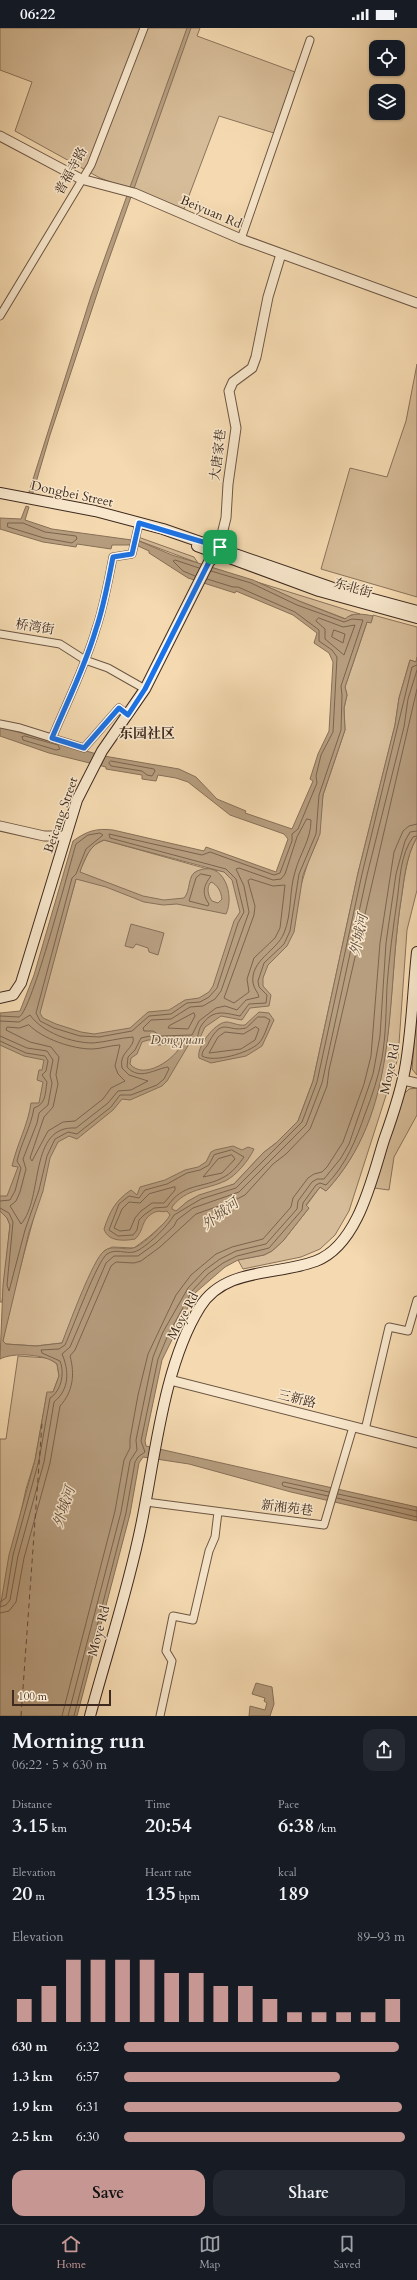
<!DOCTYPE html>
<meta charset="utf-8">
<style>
:root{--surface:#171b24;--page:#242831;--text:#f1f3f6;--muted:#9ea1a6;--line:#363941;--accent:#c59692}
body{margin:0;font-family:Cardo,"Noto Serif SC",serif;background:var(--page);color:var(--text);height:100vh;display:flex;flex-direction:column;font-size:15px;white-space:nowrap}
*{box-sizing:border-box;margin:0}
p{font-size:13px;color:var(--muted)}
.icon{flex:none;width:22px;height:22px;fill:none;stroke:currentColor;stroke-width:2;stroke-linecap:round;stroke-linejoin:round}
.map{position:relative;height:1688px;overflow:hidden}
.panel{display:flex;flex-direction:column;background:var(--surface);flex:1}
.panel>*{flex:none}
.tools{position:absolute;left:369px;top:12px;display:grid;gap:8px}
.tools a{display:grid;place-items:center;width:36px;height:36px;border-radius:8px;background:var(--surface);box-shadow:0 1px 3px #0004;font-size:20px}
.scale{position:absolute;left:12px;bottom:10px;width:99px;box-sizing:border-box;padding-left:4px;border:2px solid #3e2a1f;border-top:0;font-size:11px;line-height:14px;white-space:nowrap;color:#3e2a1f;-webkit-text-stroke:3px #f8e7cc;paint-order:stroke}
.pin{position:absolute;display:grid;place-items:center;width:34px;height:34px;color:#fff;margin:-17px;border-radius:8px;box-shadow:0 2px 6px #0006}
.round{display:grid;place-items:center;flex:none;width:42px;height:42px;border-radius:12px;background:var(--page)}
.head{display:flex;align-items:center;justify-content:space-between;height:68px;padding:0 12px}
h1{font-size:22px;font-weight:800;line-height:30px}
.metrics{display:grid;grid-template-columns:repeat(3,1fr);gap:6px;height:68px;padding:4px 12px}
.metrics div{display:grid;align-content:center}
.metrics b{font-size:20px;font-weight:800}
.metrics small{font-size:11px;font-weight:400}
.metrics p{font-size:11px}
.chart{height:112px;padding:8px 12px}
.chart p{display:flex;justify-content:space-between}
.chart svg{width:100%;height:72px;margin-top:4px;stroke:var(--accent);stroke-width:6}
.primary-button{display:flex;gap:8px;margin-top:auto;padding:8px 12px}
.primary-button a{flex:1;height:46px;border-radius:12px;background:var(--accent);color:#111;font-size:16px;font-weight:800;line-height:46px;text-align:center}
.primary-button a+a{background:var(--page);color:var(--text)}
ul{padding:0 12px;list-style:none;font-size:13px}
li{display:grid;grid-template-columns:64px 48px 1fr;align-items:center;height:30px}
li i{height:10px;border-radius:5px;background:var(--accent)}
.status{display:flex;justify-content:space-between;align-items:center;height:28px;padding:0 20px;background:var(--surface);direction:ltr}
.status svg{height:11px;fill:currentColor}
.tab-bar{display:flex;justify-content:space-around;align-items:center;height:56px;border-top:1px solid var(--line);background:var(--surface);font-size:11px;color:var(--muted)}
.tab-bar a{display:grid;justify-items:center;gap:2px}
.tab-bar .current{color:var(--accent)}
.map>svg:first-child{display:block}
.green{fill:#d6bc98;stroke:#8a735c}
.water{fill:#b79e7f;stroke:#877059;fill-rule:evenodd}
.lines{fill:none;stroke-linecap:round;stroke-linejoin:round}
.shore{stroke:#7a644f;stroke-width:1}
.ferry{stroke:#624d3c;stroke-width:1;stroke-dasharray:5 4;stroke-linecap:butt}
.minor-casing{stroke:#6c5644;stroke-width:9}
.tertiary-casing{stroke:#6c5644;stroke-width:11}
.secondary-casing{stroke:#3e2a1f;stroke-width:12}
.minor{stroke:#f8e7cc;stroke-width:7}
.tertiary{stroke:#f8e7cc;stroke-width:9}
.secondary{stroke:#f8e7cc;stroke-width:10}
.route-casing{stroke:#fff;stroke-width:8}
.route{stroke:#1a73e8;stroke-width:5}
.labels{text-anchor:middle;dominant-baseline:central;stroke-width:3;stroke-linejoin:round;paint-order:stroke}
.street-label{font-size:13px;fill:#3e2a1f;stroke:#f8e7cc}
.park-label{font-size:13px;font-style:italic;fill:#5c4737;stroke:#f8e7cc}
.neighbourhood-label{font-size:14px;font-weight:bold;fill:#3e2a1f;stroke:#f8e7cc}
.water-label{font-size:14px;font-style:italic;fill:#624d3c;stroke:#f8e7cc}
</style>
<div class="status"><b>06:22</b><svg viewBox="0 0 49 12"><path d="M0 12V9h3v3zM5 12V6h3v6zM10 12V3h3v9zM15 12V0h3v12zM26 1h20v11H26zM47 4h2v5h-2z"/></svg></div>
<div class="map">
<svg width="417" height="1688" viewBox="0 0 417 1688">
<rect width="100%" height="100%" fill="#f5dab1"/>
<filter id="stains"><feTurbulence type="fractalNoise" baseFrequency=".005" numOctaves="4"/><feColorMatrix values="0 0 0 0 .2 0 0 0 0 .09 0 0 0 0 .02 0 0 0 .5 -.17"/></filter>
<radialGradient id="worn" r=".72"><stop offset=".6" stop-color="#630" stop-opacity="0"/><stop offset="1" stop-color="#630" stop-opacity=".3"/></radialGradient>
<path class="green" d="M0,0H200L197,8L295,44L274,105L219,88L184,181L100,150L15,103L32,54L0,42Z
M417,336V569L321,541L350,440L387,449L406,393Z
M138,509L194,529L198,535L137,512Z
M257,554L360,586L351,587L346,591L299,573Z
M373,587L417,599V629L416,634L410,632L399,670L395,697L358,845L313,1053L298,1093L276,1115L263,1125L234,1156L188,1173L150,1208L134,1220L112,1219L104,1223L62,1315L36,1318L6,1316L3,1313L7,1288L35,1185L0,1168V1004L40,982L76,851L89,823L96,816L104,812L204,840L301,857L308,834L318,811L323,767L345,702L344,680L347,667L345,659L367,594H371Z
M417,809V862L407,902L398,1030L349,1183L335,1207L320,1221L301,1229L243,1241L238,1232L264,1227L272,1223L283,1213L309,1180L306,1178L320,1159L326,1163C398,1085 386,975 400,879C404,855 405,830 417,809Z
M417,981V1047L412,1041Z
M417,1060V1087L394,1129L389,1162L374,1160L404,1066L409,1061Z
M0,1183L7,1190L10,1197L2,1274H0Z
M18,1328L48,1330L57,1336L59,1348L53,1364L47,1365L35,1432L26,1461L0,1580V1411H6Z"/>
<path class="water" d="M187,0H191L104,245L50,407L32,468L28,467L91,268Z
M26,478L29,479L25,492L52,501L139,513L172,527L253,552L299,573L345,591C352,584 364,586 373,588L371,595L367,594L345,659L347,667L344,680L345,702L323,767L320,806L303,847L294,904L287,918L268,937L263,950V958L271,967L269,978L250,980L242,992L221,988L205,999L197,1016H189L167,1053L162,1058L130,1072L122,1071L113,1082L77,1111L69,1108L58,1114L50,1130L43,1163L29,1204L3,1313L6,1316L36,1318L62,1315C68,1299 93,1231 104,1223C113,1216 124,1223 133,1220C142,1218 166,1195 170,1187L167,1183C164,1185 159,1182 155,1184C140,1191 145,1202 135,1211C124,1213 108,1214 104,1201C110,1183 115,1173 131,1162L137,1167L140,1159L165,1152L185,1142L198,1139L206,1134L211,1124L215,1122L233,1118L242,1122L248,1119L254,1121C249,1132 236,1148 225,1153C206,1162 186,1160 172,1179V1181L176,1183L188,1173L199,1167L234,1156L263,1125L276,1115L298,1093L313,1053L358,845L395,697L399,670L410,632L416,634L417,629V809C405,830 404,855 400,879C386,976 399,1085 326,1163L320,1159L306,1177L309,1180L283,1213L272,1223L264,1227L238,1232L225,1239L195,1265L162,1332L145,1413L146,1418L417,1479V1493L291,1464L189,1436L143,1429L139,1435L130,1486L77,1688H0V1580L9,1527L35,1432L47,1364H53L59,1348L57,1336C46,1326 13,1324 0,1331L3,1257L10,1197L7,1190L0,1183V1168H7L18,1139L12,1138C17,1116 28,1097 31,1075H39L43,1054L37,1052L39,1042H42L44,1032L24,1028L0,1017V985L20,983L34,947L73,813C87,803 96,800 113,802L204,823L206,819L276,844L288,811L284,806L230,787L188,754L176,750L158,747L156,753L142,751V747L106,741V739L49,725L0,708V699L104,728L179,741L196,749L217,771L246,783L245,785L292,801L313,753L310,751L318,726L329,703L333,634L329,625L314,615L317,605L293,587L236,563L235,565L188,550L149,525V523L136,517H112L111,521L77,516L76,519L43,514L0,501V490L21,491ZM104,812L224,844L232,852L240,884L234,893L213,958L209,964L199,970L185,972L169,982L148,984L130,1000L94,1006L81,1004L56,996L43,990L40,985L76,851L106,859L144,874L163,877L177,876L226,886C235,868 224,831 197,843C187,847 191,863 184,870L164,872L143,868L80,844C84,832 90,816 104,812ZM211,854C218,857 221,864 222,871L218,875L212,873C208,868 206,859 211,854ZM148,1012H152L158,1017L182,1016C175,1031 144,1053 130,1036L131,1030L137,1026L142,1014Z
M131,896L164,905L158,927L149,924L148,920L136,916L133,920L125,918Z
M259,984L269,985L274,992L262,1018L246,1028L211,1035L199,1030C196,1020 214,995 226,994C232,994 238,998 245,997Z
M256,1655L272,1659L274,1676L270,1688H249L250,1678L265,1682L267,1675L264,1673L265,1670L252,1666Z"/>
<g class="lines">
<path class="shore" d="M8,495H23L45,504L76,508L77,511L72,515L44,510L8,499Z
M195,548L183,543L173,533L175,532L199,540
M319,590L343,599L355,597L344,627L325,611V601L316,593Z
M334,602L345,606L343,615L332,609Z
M25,708L58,717L60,721L56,722L23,712L22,709Z
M111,733L154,741L155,743L152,748L147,747L142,743L111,738L109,735Z
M307,791L311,792C311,812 300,825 295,844C289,863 292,886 284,905C277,923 250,932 253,955C254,961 258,964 259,969L246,972L237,982L225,978L216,980L199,993L192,1007L161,1008L153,1003H144L143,1000L151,992L171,991L190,979L203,978L215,971L221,963L249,884L244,858L236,841L239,840L273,852L281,851L285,846L297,809Z
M201,846L211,848C204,857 201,865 209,876L208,878L189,873L196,850Z
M251,851L273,858L285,857L280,900L275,910L254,930L247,951L249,964L234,975L224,970L254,887L255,878L248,853Z
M194,985L195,988L188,1001L168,1000L169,998Z
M0,988L19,989C32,983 69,839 76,816L88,807L100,805L103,807L86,821L76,846L72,850L36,985L40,993L54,1000L80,1008L99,1009L132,1003L149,988L171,986L187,975L200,974L209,969L217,960L238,895L244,884L236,851L226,841L110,810L109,806L202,827L210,824L274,847L280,845L292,813V806L298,801L317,755L316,748L321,727L333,704L337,629L332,622L319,613V602L295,584L238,559H233L207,551
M258,989H265L270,992C267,999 264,1010 259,1015C249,1025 214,1035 202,1028C202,1021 207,1020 209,1014C223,988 227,1005 246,1000Z
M0,993L19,994L30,987C42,1004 71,1015 93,1015C106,1014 119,1010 133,1009C136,1020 118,1024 122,1040L129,1047L148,1053L131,1062L118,1063L108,1075L76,1100C28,1097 44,1170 21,1196L10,1178L16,1173L20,1164L26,1141L23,1131L37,1095L39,1085L48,1077L52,1055L50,1047L53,1032L47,1023L27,1020L0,1008
M29,997C43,1011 72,1021 92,1021C101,1021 111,1017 120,1017L115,1038L118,1046L125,1053L111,1060L103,1071L75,1093L63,1094L48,1103L32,1133L30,1130L44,1089L53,1079L58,1056L56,1047L59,1029L51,1019L30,1014L6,1002L7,999L19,1000Z
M256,999L259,1001L255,1012L241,1021L209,1025L218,1009L225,1004L243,1006Z
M0,1013L26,1025L45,1028L48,1033L46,1043L42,1047L47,1054C45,1066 46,1076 34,1080C31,1099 21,1115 17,1133L21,1140L15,1163L10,1172L0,1173
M232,1122L244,1129C239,1136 232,1145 224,1149C203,1161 183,1154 167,1179L154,1180L144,1187L139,1192L137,1202L133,1207L118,1208L109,1202L119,1176L129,1168L139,1170L145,1162L167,1156L187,1145L200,1142L209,1137L214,1127Z
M232,1127L235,1131L222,1145L203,1149L218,1131Z
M175,1159V1162L164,1175H152L141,1183L135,1190L130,1202L120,1203L114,1200L122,1181L129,1174L140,1175L149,1166Z
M0,1180L9,1185L13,1194L7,1257L9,1263L25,1202L39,1162L47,1128L55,1111L68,1104L77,1106L111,1079L120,1067H131L157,1057L164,1051L169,1041L168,1039C154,1041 140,1053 127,1039L128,1029L135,1022L141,1010L150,1008L159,1013L181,1011L195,1013C199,1008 198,1003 201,998C213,980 224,985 240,988L249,976L266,975L267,967L259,959L258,953L264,935L284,916L290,903L299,846L316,806L319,767L341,702L342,667L341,658L363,592L352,591L344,594L297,577L251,555L211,543
M338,1466L417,1483
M328,1468L283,1458L282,1455L284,1454L329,1464
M337,1470L417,1489
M0,1574L6,1570L13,1527L39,1432L50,1370C61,1363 65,1346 60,1333L42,1325L41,1322L59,1321L65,1317C72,1302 97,1233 107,1226C116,1220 125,1226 134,1224C145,1221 169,1197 174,1187L201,1171L236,1160L302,1094L317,1054L362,846L412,639L417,637
M0,1579L6,1577L10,1572L18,1528L44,1434L54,1374C70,1361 69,1342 62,1326L70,1319L106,1235L114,1228H138L156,1215L174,1198L177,1192L193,1180L239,1164L306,1097L322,1055L367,847L404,699L408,671L417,642
M0,1585L9,1583L16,1574L24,1530L50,1435L60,1378C73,1364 75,1346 70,1328L75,1322L111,1238L116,1234L134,1235L141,1233L160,1219L196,1186L233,1173L245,1167L273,1136L286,1126L310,1101L327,1058L329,1042L417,661
M62,1688L115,1483L124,1432L130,1420V1411L138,1367L148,1326L176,1267L191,1247L216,1226L232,1219L263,1211L291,1179L293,1170L308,1150L314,1146L322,1144L327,1139L343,1114L364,1056L371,1028L380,915L394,824L403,803L409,798L417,796
M68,1688L121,1484L130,1433L137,1422L136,1412L153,1329L163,1304L188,1260L205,1242L220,1231L236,1223L266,1216L297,1181L298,1173L312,1154L317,1151H324L341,1130L349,1116L373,1046L380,1008L386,915L396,846L405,813L410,804L417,803
M74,1688L126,1485L135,1434L138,1429L145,1424L141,1413L158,1331L168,1307L192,1263L208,1246L223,1235L237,1228L269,1220L302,1182L303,1175L316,1157L320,1155L326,1157C346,1137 356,1112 365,1086C372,1068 378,1050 382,1030C386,1006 386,982 387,958C389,930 393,901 397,873C400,852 400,827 413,809L417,808"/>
<path class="ferry" d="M21,1688L42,1395"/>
<defs>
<path id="minor" d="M241,211L310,12
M0,288L91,137L144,0
M0,606L60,616L85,632L108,640L145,661
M0,696L20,700L84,720L119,680L128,687
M52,710C67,674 85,639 96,601C104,578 108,554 113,529L132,526L139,495
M365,1402L389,1299L408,1303L417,1272
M146,1474L324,1497L353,1399
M160,1688L172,1633L166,1623L173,1588L193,1592L209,1523L215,1509L218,1484"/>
<path id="tertiary" d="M0,108L81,151L134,165L241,211L417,275
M217,526L226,490L228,456L236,400L229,363L233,354L252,340L256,329L268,269L281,226
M0,798L44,808H66
M403,1052L417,1055
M170,1352L417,1415"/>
<path id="secondary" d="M0,465L95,483L163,501L336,561L417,583
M197,518L319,563L417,590
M0,970L13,967L21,955L77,772L102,723L145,661L209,534L217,526
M90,1688C107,1625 128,1562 141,1498C155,1431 163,1338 200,1279C225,1239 276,1248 316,1233C358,1217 372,1150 384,1112C393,1087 402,1061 406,1035C412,998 413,961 417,924"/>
</defs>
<use href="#minor" class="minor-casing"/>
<use href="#tertiary" class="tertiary-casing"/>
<use href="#secondary" class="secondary-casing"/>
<use href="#minor" class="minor"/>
<use href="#tertiary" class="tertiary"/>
<use href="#secondary" class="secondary"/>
</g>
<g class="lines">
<defs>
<path id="route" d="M139,495L220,519L217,526L209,534L145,661L128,687L119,680L84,720L52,710C67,674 85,639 96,601C104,578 108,554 113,529L132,526Z"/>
</defs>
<use href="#route" class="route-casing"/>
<use href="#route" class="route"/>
</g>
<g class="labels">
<g class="street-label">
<text transform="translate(71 143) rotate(-61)">普福寺路</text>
<text transform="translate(211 184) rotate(23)">Beiyuan Rd</text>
<text transform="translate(218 427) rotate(-83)">大唐家巷</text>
<text transform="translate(72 466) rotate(12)">Dongbei Street</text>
<text transform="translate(353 560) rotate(16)">东北街</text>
<text transform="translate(35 599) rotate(9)">桥湾街</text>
<text transform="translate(61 787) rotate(-71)">Beicang Street</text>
<text transform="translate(390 1041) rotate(-78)">Moye Rd</text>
<text transform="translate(183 1288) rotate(-62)">Moye Rd</text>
<text transform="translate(297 1371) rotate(14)">三新路</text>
<text transform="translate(287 1480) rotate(7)">新湘苑巷</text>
<text transform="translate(99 1603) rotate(-75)">Moye Rd</text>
</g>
<g class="park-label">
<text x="177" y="1012">Dongyuan</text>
</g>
<g class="neighbourhood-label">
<text x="147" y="705">东园社区</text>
</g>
<g class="water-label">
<text transform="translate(359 907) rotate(-78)">外城河</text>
<text transform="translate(220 1186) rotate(-37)">外城河</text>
<text transform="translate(64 1479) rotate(-72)">外城河</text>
</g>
</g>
<rect width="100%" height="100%" filter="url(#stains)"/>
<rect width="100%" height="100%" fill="url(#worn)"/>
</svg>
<div class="tools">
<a><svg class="icon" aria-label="locate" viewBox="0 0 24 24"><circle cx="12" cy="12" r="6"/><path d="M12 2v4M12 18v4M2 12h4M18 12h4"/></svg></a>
<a><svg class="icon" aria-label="layers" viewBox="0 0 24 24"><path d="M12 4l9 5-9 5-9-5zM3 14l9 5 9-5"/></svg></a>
</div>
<div class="scale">100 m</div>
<div class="pin" style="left:220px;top:519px;background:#1e9e55"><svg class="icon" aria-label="arrive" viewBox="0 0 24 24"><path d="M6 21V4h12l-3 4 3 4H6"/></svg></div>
</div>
<section class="panel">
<div class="head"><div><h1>Morning run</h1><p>06:22 · 5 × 630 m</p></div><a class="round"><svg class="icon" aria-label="share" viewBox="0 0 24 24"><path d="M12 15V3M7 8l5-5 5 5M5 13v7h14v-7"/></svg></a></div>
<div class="metrics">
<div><p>Distance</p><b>3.15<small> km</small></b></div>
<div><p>Time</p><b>20:54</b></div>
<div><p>Pace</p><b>6:38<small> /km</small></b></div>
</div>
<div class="metrics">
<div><p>Elevation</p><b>20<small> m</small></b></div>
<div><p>Heart rate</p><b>135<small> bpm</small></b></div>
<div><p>kcal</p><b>189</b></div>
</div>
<div class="chart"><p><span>Elevation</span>89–93 m</p>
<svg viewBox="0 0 160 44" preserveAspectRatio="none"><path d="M5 44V30M15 44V22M25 44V6M35 44V6M45 44V6M55 44V6M65 44V14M75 44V14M85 44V22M95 44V22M105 44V30M115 44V38M125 44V38M135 44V38M145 44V38M155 44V30"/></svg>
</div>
<ul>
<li><b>630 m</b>6:32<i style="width:98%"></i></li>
<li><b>1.3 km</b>6:57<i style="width:77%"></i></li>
<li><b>1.9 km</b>6:31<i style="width:99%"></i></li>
<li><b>2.5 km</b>6:30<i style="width:100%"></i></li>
</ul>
<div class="primary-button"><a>Save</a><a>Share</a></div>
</section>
<nav class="tab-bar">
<a class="current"><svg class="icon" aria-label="home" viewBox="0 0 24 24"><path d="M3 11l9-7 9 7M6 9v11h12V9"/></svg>Home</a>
<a><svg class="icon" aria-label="map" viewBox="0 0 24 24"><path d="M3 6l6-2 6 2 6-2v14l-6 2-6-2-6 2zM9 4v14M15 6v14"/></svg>Map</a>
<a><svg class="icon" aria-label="saved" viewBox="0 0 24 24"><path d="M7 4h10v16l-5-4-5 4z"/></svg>Saved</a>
</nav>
